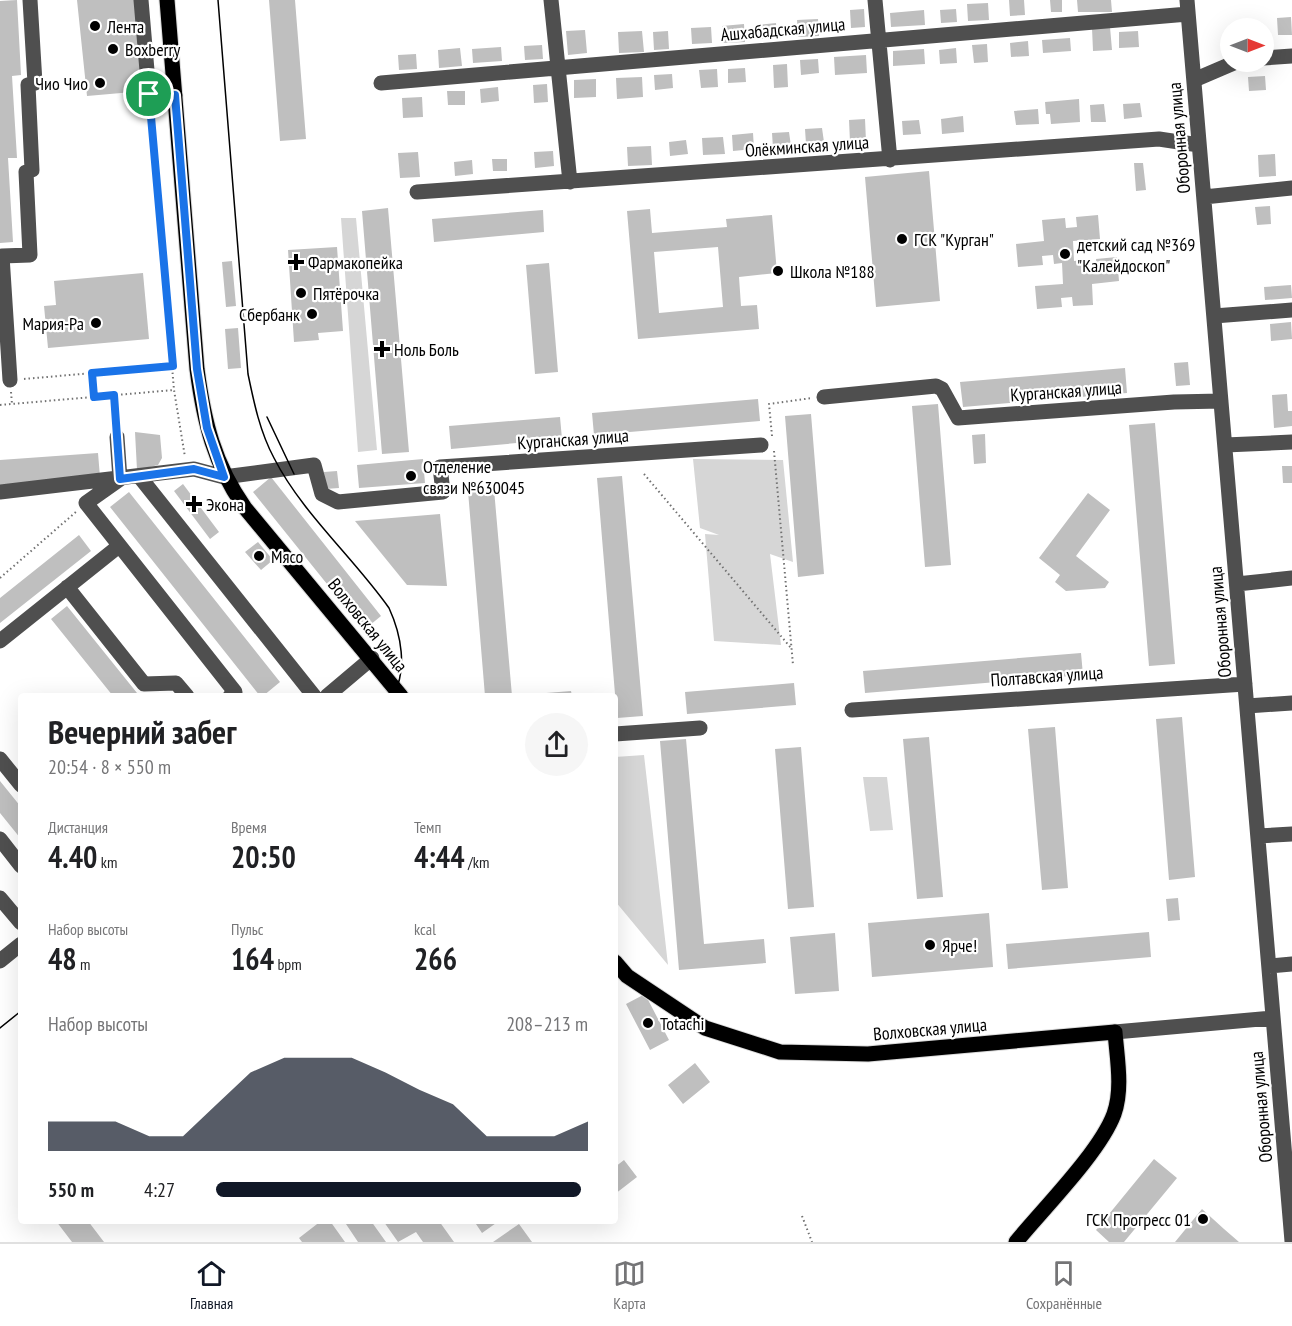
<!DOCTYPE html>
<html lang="ru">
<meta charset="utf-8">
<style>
:root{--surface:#fff;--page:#f6f6f6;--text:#202124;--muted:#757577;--line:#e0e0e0;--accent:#111827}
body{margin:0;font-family:"PT Sans Narrow",sans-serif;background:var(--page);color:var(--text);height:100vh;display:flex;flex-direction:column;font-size:22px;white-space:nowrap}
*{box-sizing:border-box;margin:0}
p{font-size:20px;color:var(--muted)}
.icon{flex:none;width:33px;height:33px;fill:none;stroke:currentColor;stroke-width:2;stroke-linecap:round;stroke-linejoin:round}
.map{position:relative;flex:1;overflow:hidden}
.side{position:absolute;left:18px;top:693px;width:600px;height:531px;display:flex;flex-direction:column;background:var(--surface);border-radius:6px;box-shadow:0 6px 24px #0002}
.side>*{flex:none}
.needle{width:39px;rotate:90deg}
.fabs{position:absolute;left:1220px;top:18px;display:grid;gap:12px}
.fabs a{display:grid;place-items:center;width:54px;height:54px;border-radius:50%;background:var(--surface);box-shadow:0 6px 24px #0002;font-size:30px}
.pin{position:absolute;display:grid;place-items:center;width:51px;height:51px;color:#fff;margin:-26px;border:3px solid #fff;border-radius:50%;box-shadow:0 2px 6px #0007}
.round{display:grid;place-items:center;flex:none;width:63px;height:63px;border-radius:32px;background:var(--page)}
.overview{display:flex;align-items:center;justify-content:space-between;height:102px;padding:0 30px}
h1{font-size:33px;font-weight:600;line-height:45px}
.stats{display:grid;grid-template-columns:repeat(3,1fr);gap:9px;height:102px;padding:6px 30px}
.stats div{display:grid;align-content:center}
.stats b{font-size:30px;font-weight:600}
.stats small{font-size:16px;font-weight:400}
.stats p{font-size:16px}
.chart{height:168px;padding:12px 30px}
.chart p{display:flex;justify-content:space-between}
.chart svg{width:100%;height:108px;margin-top:6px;fill:var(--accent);opacity:.7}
ul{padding:0 30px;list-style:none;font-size:20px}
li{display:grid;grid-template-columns:96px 72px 1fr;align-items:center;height:45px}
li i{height:15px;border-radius:8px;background:var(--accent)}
.tabs{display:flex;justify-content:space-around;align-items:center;height:84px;border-top:2px solid var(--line);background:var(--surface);font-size:16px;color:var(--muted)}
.tabs a{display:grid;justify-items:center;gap:3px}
.tabs .active{color:var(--accent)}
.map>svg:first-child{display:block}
.green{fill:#d6d6d6}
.building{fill:#bfbfbf;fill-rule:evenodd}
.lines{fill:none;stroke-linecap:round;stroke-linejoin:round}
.major-casing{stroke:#dbdbdb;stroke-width:17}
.path{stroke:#717171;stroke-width:2;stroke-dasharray:1.5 3;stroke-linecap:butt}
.minor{stroke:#4f4f4f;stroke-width:15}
.major{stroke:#000;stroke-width:15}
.tram{stroke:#000;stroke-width:1.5}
.route-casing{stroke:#fff;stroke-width:12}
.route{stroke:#1a73e8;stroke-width:8}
.poi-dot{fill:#000;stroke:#fff;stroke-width:2}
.labels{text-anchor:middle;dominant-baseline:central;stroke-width:4.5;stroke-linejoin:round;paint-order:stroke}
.poi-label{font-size:18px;fill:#000;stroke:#fff;text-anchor:start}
.street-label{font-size:18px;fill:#000;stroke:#fff}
</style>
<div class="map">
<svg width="1292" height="1242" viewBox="0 0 1292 1242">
<rect width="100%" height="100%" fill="#fff"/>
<path class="green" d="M341,218H356L377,450L358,452Z
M693,459L783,460L793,562L770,554L781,645L714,641L705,534L719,535L700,528Z
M644,755L668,965L615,901V757Z
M863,777H887L893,830L870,831Z"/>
<path class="building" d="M17,0L21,75L12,76L17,158H8L13,242L0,243V1Z
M77,0H135L144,91L87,96Z
M269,0H295L306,139L280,141Z
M1009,0H1024L1025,15L1010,16Z
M1050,0H1062V12H1051Z
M1077,0H1111L1112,12H1078Z
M988,3L989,20L968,21L967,4Z
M864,9L865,27L851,28L850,10Z
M956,9L957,22L941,23L940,10Z
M924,10L925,25L891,27L890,13Z
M1291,17L1292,35H1278L1277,18Z
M818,19L819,36L798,37L797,20Z
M1261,22L1262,28H1244L1243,23Z
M776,23L777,38L759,39L758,25Z
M744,24L745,42L723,43L722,26Z
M711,27L712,43L692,44L691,28Z
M1110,27L1112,50L1093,51L1092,28Z
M585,30L587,53L568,55L566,31Z
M642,31L644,52L619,53L618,32Z
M668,31L669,49L654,50L653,32Z
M1138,31L1139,47L1119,48V32Z
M1070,38L1071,51L1043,53L1042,40Z
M1028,41L1029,56L1011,57L1010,43Z
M987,44L988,62L974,63L972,45Z
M542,45L543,59L525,60L524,46Z
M501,47L502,61L473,63L472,49Z
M460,48L462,66L439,68L438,50Z
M956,48L957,63L940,64L939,50Z
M924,49L925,64L893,66V51Z
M416,54L417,69L399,70L398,55Z
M866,55L867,73L835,75L834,57Z
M818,59L819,73L801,75L800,60Z
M787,64L788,87L774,88L773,65Z
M745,68L746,82L728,83V69Z
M717,69L718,87L701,88L699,70Z
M672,74L673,88L655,90L654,75Z
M1265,76L1266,90L1249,91L1248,77Z
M642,77L643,97L617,99L616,78Z
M596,79V97L574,98V80Z
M547,84L548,102L534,103L533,85Z
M498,87L499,101L481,103L480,89Z
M447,91H465V105H448Z
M422,97L423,117L403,118L402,98Z
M1079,99L1080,122L1051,124L1050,114H1046L1045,102Z
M1140,103L1142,117L1124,119L1123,104Z
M1104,104L1106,122H1091L1090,105Z
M1038,109L1039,124L1016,125L1014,111Z
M963,116L964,132L942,134L941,119Z
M865,119L866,141L850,142L849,120Z
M919,120L921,134L903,135L902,121Z
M822,128L824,142L806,144L805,129Z
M789,132L791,146L773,148L772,133Z
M753,133L754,149L733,151L732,135Z
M723,137L725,154L703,155L702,138Z
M686,140L688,154L670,156L669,142Z
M651,146L652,165L628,166L627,147Z
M553,151L554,166L535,168L534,152Z
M418,152L420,177L400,178L398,153Z
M1275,154L1276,176L1259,177L1258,155Z
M492,159H507V171H493Z
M472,160L473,174L455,176L454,162Z
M1134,163H1143L1146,190L1136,191Z
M929,171L940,301L876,307L865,177Z
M1270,206L1271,224L1257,225L1255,207Z
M388,208L409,452L382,454L362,211Z
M650,209L652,233L727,227L726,219L772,215L777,273L739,277L741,306L757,305L759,329L638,339L627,211ZM718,247L723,307L659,313L654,252Z
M543,210L544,232L434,242L432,219Z
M1098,215L1100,239L1073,241L1074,261L1085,260L1086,270H1097L1096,259L1117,257L1119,281L1092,284L1093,305L1073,306L1072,297L1061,298L1062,307L1037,309L1035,286L1063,284L1062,263L1054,264L1053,255L1042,256L1043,265L1018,267L1016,244L1044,241L1042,220L1065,218L1066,228L1077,227L1076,217Z
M337,247L343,331L318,333L319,340L294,342L288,250Z
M232,261L236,306L226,307L222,262Z
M549,263L558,372L535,374L526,265Z
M143,273L149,339L48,348L44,306L56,305L54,281Z
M1291,285L1292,298L1265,300L1264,287Z
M1291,322L1292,339L1271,341L1270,324Z
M238,328L241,368L228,369L225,329Z
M1188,362L1190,385L1176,386L1174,363Z
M1125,368L1127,393L963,407L960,382Z
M1287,394L1288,411H1292V426L1274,428L1272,395Z
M758,399L760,421L594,435L592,413Z
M938,404L951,565L925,567L912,406Z
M811,414L824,574L798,577L785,416Z
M560,417L562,439L451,449L449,426Z
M1155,423L1175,664L1149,666L1129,425Z
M135,432L160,435L162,458L158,465L137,470Z
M985,434L986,463L974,464L972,435Z
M98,453L100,477L0,485V460Z
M423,459L425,483L359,488L357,465Z
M1282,466H1292V483H1283Z
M337,471L339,488L325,489L324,472Z
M622,476L643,716L617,718L597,478Z
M271,477L381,616L364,630L253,492Z
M183,484L219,532L210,539L174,491Z
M494,489L512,696H485L468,491Z
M129,492L280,682L263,696H260L110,507Z
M1088,493L1110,510L1076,556L1109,582L1105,588L1066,591L1055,582L1060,575L1039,558Z
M440,514L447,586L407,585L355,521Z
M79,535L91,551L0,623V598Z
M258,542L273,560L261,570L245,552Z
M67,606L137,693L133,696H113L51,619Z
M1081,653L1083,675L865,693L863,671Z
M794,683L796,705L687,714L685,692Z
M571,691L572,696H534V694Z
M1182,717L1195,877L1169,880L1156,719Z
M1055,727L1068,888L1042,890L1028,729Z
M929,737L943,897L917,899L903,739Z
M686,739L704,944L764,939L766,963L679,970L660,741Z
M801,747L814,907L788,909L775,749Z
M0,781L21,807V839L0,813Z
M1178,898L1180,920L1168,921L1166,899Z
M989,913L993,967L872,977L868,923Z
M1149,932L1151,957L1008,969L1006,944Z
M835,933L839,991L795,994L790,937Z
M645,994L669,1040L650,1050L626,1004Z
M695,1063L710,1082L683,1104L668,1085Z
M1154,1159L1177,1178L1124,1242H1109L1096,1230Z
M624,1160L637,1177L615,1194V1167Z
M1202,1209L1224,1229L1239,1242H1175Z
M56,1221H88L104,1242H72Z
M321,1221H330L345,1242H302L299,1238Z
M344,1221H371L386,1242H358Z
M386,1221H439L454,1242H423L416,1232L398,1242L384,1222Z
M474,1221H499L482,1233Z
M519,1224L532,1242H493Z"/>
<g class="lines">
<defs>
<path id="major" d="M167,0L197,369C204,422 214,464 245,508L401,696
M615,962L627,976L705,1028L780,1052L868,1054L1115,1032C1117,1058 1123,1089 1114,1114C1100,1152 1043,1209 1016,1242"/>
</defs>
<use href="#major" class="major-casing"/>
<path class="path" d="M150,108L174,390L185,457
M92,373L94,397
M24,379L173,366
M11,392L12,404
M114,395L116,425
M0,405L174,390
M772,436L769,404L812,398
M774,451L793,665
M644,474L791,648
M0,578L77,511
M802,1216L812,1242"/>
<path class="minor" d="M141,0L149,94L175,95
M551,0L570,182
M875,0L890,160
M1187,0L1292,1241
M1263,58L1292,56
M1194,80L1236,62
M381,83L1188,14
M417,192L1159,139L1199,145
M1204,197L1292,188
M1214,316L1292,310
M10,380L2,256L30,255L26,172L32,170L28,85L35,83L30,0
M824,397L936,386L942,389L958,418L1174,402L1221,401
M117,437L120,479L86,503L235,692L230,696
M1225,445L1292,442
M139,476L314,696
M0,492L194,469L224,477L314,465L322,494L338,502L443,492L440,467L761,445
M1237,584L1292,578
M67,587L144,684L176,683L187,696
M0,641L119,546
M327,696L372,658
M1247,706L1292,703
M852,710L1245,684
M615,734L700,728
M0,759L21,785
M1258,836L1292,834
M0,839L21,866
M0,898L21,923
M0,961L21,944
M1269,966L1292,964
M1115,1032L1273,1018"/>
<use href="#major" class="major"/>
<path class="tram" d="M218,0L248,374C254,403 260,432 274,458C302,513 353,557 389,608C401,634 408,669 393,696
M267,417L294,474
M0,1028L21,1011"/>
</g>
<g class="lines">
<defs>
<path id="route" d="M149,94L175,95L197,369L207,428L224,477L194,469L120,479L114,395L94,397L92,373L173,366Z"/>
</defs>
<use href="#route" class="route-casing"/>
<use href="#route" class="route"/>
</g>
<g class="poi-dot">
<circle cx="95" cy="26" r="6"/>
<circle cx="113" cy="49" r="6"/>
<circle cx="100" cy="83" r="6"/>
<circle cx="902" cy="239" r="6"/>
<circle cx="1065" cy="254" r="6"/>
<path d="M293 253h6v6h6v6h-6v6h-6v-6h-6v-6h6z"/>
<circle cx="778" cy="271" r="6"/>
<circle cx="301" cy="293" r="6"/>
<circle cx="312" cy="314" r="6"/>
<circle cx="96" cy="323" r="6"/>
<path d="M379 340h6v6h6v6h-6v6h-6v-6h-6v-6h6z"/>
<circle cx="411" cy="476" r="6"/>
<path d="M191 495h6v6h6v6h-6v6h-6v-6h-6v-6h6z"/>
<circle cx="259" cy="556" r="6"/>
<circle cx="930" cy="945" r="6"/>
<circle cx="648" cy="1023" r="6"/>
<circle cx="1203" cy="1219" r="6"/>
</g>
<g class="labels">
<g class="poi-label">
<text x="107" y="26">Лента</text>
<text x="125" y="49">Boxberry</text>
<text x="88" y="83" text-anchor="end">Чио Чио</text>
<text x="914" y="239">ГСК "Курган"</text>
<text x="1077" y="244">детский сад №369<tspan x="1077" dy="21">"Калейдоскоп"</tspan></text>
<text x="308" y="262">Фармакопейка</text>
<text x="790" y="271">Школа №188</text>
<text x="313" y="293">Пятёрочка</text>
<text x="300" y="314" text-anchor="end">Сбербанк</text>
<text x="84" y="323" text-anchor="end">Мария-Ра</text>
<text x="394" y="349">Ноль Боль</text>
<text x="423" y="466">Отделение<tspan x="423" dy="21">связи №630045</tspan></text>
<text x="206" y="504">Экона</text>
<text x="271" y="556">Мясо</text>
<text x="942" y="945">Ярче!</text>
<text x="660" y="1023">Totachi</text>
<text x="1191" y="1219" text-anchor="end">ГСК Прогресс 01</text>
</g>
<g class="street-label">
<text transform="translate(783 29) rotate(-5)">Ашхабадская улица</text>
<text transform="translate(1179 138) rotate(-95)">Оборонная улица</text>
<text transform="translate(807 146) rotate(-4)">Олёкминская улица</text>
<text transform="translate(1066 391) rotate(-4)">Курганская улица</text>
<text transform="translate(573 439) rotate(-4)">Курганская улица</text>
<text transform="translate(1220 622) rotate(-95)">Оборонная улица</text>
<text transform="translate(368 625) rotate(51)">Волховская улица</text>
<text transform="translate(1047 676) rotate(-4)">Полтавская улица</text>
<text transform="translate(930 1029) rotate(-5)">Волховская улица</text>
<text transform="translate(1261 1107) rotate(-95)">Оборонная улица</text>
</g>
</g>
</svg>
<div class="fabs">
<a><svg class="needle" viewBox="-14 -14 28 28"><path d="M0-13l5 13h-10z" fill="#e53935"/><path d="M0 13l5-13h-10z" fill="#757577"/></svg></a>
</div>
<div class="pin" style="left:149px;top:94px;background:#1e9e55"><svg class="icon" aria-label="arrive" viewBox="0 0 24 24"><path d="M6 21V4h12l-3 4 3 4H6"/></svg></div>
<section class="side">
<div class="overview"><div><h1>Вечерний забег</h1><p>20:54 · 8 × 550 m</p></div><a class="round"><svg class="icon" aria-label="share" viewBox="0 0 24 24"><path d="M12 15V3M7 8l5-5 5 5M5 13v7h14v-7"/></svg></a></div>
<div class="stats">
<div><p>Дистанция</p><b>4.40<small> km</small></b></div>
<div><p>Время</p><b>20:50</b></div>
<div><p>Темп</p><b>4:44<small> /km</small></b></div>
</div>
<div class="stats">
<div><p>Набор высоты</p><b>48<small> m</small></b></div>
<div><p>Пульс</p><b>164<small> bpm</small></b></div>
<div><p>kcal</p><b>266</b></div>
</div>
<div class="chart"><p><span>Набор высоты</span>208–213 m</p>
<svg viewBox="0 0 160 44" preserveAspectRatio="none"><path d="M0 44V32L10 32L20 32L30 38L40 38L50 25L60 12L70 6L80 6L90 6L100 12L110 19L120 25L130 38L140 38L150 38L160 32V44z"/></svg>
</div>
<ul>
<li><b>550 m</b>4:27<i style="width:98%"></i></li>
</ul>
</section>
</div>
<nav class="tabs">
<a class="active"><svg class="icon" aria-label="home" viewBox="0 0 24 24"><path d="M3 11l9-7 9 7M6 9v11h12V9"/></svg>Главная</a>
<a><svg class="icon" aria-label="map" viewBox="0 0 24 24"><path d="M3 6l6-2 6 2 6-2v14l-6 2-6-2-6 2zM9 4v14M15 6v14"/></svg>Карта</a>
<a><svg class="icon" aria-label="saved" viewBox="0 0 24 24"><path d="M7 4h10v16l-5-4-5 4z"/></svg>Сохранённые</a>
</nav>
